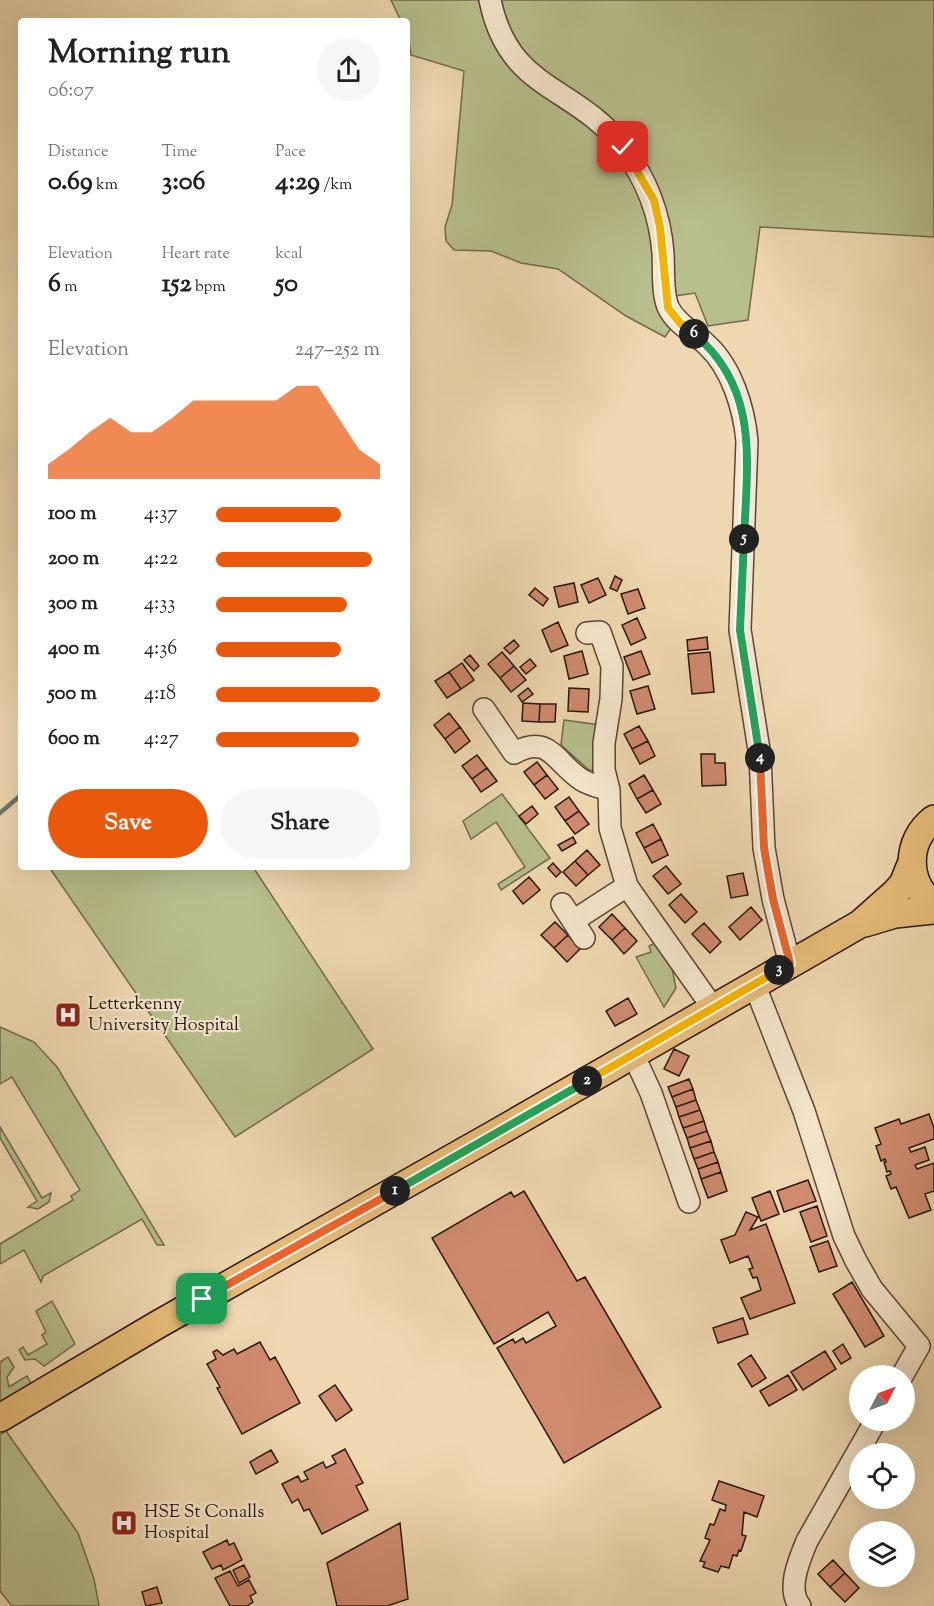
<!DOCTYPE html>
<meta charset="utf-8">
<style>
:root{--surface:#fff;--page:#f6f6f6;--text:#222;--muted:#767676;--accent:#ea580c}
body{margin:0;font-family:"Sorts Mill Goudy",serif;background:var(--page);color:var(--text);height:100vh;display:flex;flex-direction:column;font-size:22px;white-space:nowrap}
*{box-sizing:border-box;margin:0}
p{font-size:20px;color:var(--muted)}
.icon{flex:none;width:33px;height:33px;fill:none;stroke:currentColor;stroke-width:2;stroke-linecap:round;stroke-linejoin:round}
.map{position:relative;flex:1;overflow:hidden}
.panel{position:absolute;left:18px;top:18px;width:392px;height:852px;display:flex;flex-direction:column;background:var(--surface);border-radius:6px;box-shadow:0 6px 24px #0002}
.panel>*{flex:none}
.needle{width:39px;rotate:48deg}
.fabs{position:absolute;left:849px;top:1365px;display:grid;gap:12px}
.fabs a{display:grid;place-items:center;width:66px;height:66px;border-radius:50%;background:var(--surface);box-shadow:0 6px 24px #0002;font-size:30px}
.pin{position:absolute;display:grid;place-items:center;width:51px;height:51px;color:#fff;margin:-26px;border-radius:12px;box-shadow:0 3px 9px #0006}
.km{position:absolute;width:30px;height:30px;margin:-15px;border-radius:50%;background:#222;color:#fff;font-size:16px;line-height:30px;text-align:center}
.round{display:grid;place-items:center;flex:none;width:63px;height:63px;border-radius:32px;background:var(--page)}
.overview{display:flex;align-items:center;justify-content:space-between;height:102px;padding:0 30px}
h1{font-size:33px;font-weight:700;line-height:45px}
.figures{display:grid;grid-template-columns:repeat(3,1fr);gap:9px;height:102px;padding:6px 30px}
.figures div{display:grid;align-content:center}
.figures b{font-size:26px;font-weight:700}
.figures small{font-size:16px;font-weight:400}
.figures p{font-size:16px}
.chart{height:168px;padding:12px 30px}
.chart p{display:flex;justify-content:space-between}
.chart svg{width:100%;height:108px;margin-top:6px;fill:var(--accent);opacity:.7}
.action{display:flex;gap:12px;margin-top:auto;padding:12px 30px}
.action a{flex:1;height:69px;border-radius:36px;background:var(--accent);color:#fff;font-size:24px;font-weight:700;line-height:69px;text-align:center}
.action a+a{background:var(--page);color:var(--text)}
ul{padding:0 30px;list-style:none;font-size:20px}
li{display:grid;grid-template-columns:96px 72px 1fr;align-items:center;height:45px}
li i{height:15px;border-radius:8px;background:var(--accent)}
.map>svg:first-child{display:block}
.green{fill:#b7bf8d;stroke:#706a4d;stroke-width:1.5}
.lines{fill:none;stroke-linecap:round;stroke-linejoin:round}
.stream{stroke:#6c7969;stroke-width:4.5}
.building{fill:#d08b6f;stroke:#28150d;stroke-width:1.5}
.minor-casing{stroke:#5a4636;stroke-width:24}
.major-casing{stroke:#28150d;stroke-width:30}
.minor{stroke:#f5e6cc;stroke-width:21}
.major{stroke:#e8bc78;stroke-width:27}
.split-1-casing{stroke:#fff;stroke-width:12}
.split-2-casing{stroke:#fff;stroke-width:12}
.split-3-casing{stroke:#fff;stroke-width:12}
.split-4-casing{stroke:#fff;stroke-width:12}
.split-5-casing{stroke:#fff;stroke-width:12}
.split-6-casing{stroke:#fff;stroke-width:12}
.split-7-casing{stroke:#fff;stroke-width:12}
.split-1{stroke:#f0652b;stroke-width:8}
.split-2{stroke:#22a559;stroke-width:8}
.split-3{stroke:#f5b400;stroke-width:8}
.split-4{stroke:#f0652b;stroke-width:8}
.split-5{stroke:#22a559;stroke-width:8}
.split-6{stroke:#22a559;stroke-width:8}
.split-7{stroke:#f5b400;stroke-width:8}
.labels{text-anchor:middle;dominant-baseline:central;stroke-width:4.5;stroke-linejoin:round;paint-order:stroke}
.poi-label{font-size:18px;fill:#28150d;stroke:#f5e6cc;text-anchor:start}
</style>
<div class="map">
<svg width="934" height="1606" viewBox="0 0 934 1606">
<rect width="100%" height="100%" fill="#efd8b1"/>
<filter id="stains"><feTurbulence type="fractalNoise" baseFrequency=".00333" numOctaves="4"/><feColorMatrix values="0 0 0 0 .2 0 0 0 0 .09 0 0 0 0 .02 0 0 0 .5 -.17"/></filter>
<radialGradient id="worn" r=".72"><stop offset=".6" stop-color="#630" stop-opacity="0"/><stop offset="1" stop-color="#630" stop-opacity=".3"/></radialGradient>
<path class="green" d="M391,0H934V237L760,227L748,320L708,326L695,293L675,296L672,327L665,337L626,316L558,269L521,263L491,251L454,250L446,241L445,227L452,205L464,71L411,55L406,21L400,19Z
M564,720L600,725L597,766L593,770H589L561,745Z
M502,794L550,858L501,890L498,884L525,867L496,822L471,839L463,821Z
M49,867H253L373,1049L235,1137Z
M658,942L672,968L676,988L664,1007L636,957L651,952L649,946Z
M0,1027L34,1042L57,1067L164,1245H157L142,1219L43,1276L41,1282L24,1250L0,1264V1244L73,1200L71,1196L80,1190L12,1077L0,1084Z
M0,1127L42,1198L51,1193L49,1202L38,1209L28,1207L37,1201L0,1138Z
M52,1301L75,1344L44,1366L35,1359L25,1360L19,1350L23,1347L28,1355L47,1344L42,1335L46,1332L36,1311Z
M8,1357L14,1367L7,1377L9,1387L27,1376L38,1396L0,1408V1362Z
M6,1431L78,1533L94,1579L99,1606H12L0,1591V1435Z"/>
<g class="lines">
<path class="stream" d="M0,813L21,795"/>
</g>
<path class="building" d="M615,576L622,580L617,591L610,588Z
M598,578L606,595L589,603L581,585Z
M574,583L578,602L559,607L554,587Z
M535,588L548,599L543,606L529,595Z
M638,589L645,608L628,614L621,594Z
M637,618L646,638L631,645L622,625Z
M558,622L568,645L551,652L542,630Z
M707,637L708,649L688,651L687,640Z
M514,640L519,646L510,654L504,648Z
M582,651L588,674L569,679L564,656Z
M641,651L650,674L633,680L624,657Z
M502,652L514,666L500,678L488,664Z
M710,652L714,692L692,694L688,654Z
M470,655L479,666L474,671L464,660Z
M530,659L536,666L526,674L520,667Z
M462,663L474,680L461,689L449,672Z
M514,666L526,680L511,692L500,678Z
M449,672L461,689L447,698L435,681Z
M648,686L655,709L637,714L630,691Z
M528,688L533,694L522,702L518,696Z
M569,688L589,689L588,712L568,711Z
M523,703L540,704L539,722L522,721Z
M540,704H556L555,722H539Z
M449,713L460,727L445,739L434,725Z
M639,726L648,741L632,749L624,734Z
M460,727L470,741L455,753L445,739Z
M648,741L655,756L640,764L632,749Z
M701,754H715V763H725L726,785L702,786Z
M477,755L487,768L472,779L462,766Z
M537,762L547,775L534,785L524,772Z
M487,768L497,781L481,792L472,779Z
M547,775L558,789L545,799L534,785Z
M644,775L653,790L637,799L629,784Z
M653,790L661,804L646,813L637,799Z
M569,797L579,811L565,821L555,807Z
M532,806L538,814L526,824L519,816Z
M579,811L589,824L575,834L565,821Z
M653,824L661,839L644,848L636,833Z
M573,837L576,843L562,851L558,845Z
M661,839L668,855L652,863L644,848Z
M587,850L600,865L588,875L575,861Z
M575,861L588,875L576,886L563,872Z
M553,863L561,872L556,877L548,868Z
M666,866L681,884L668,894L653,876Z
M743,873L748,895L731,898L727,876Z
M529,877L540,890L523,904L513,891Z
M681,894L697,912L685,923L669,905Z
M751,907L762,920L740,940L729,927Z
M612,914L625,928L612,940L599,927Z
M555,922L568,935L554,948L541,935Z
M704,923L721,942L710,953L692,934Z
M625,928L637,941L624,954L612,940Z
M568,935L580,949L567,962L554,948Z
M628,998L637,1014L615,1026L606,1011Z
M674,1049L689,1056L679,1076L664,1069Z
M689,1079L693,1089L672,1097L668,1087Z
M693,1089L696,1100L676,1107L672,1097Z
M696,1100L700,1110L679,1117L676,1107Z
M700,1110L704,1121L683,1128L679,1117Z
M929,1114L934,1128V1139L909,1148L911,1152L925,1147L929,1160L915,1165L917,1169L934,1163V1191L925,1194L931,1210L909,1218L896,1187L891,1189L886,1176L891,1174L890,1171L887,1172L884,1162H886L885,1159L881,1161L876,1146L881,1144L875,1128L899,1119L901,1124Z
M704,1121L707,1131L687,1138L683,1128Z
M707,1131L711,1141L690,1148L687,1138Z
M711,1141L714,1152L694,1159L690,1148Z
M714,1152L718,1162L698,1169L694,1159Z
M718,1162L721,1172L701,1179L698,1169Z
M721,1172L727,1191L708,1198L701,1179Z
M808,1180L816,1201L784,1212L777,1191Z
M524,1191L577,1281L585,1277L661,1407L564,1463L497,1348L513,1339L515,1343L523,1338L526,1343L556,1326L548,1312L494,1344L432,1238L511,1192L514,1197Z
M770,1191L779,1214L761,1221L752,1198Z
M817,1206L827,1236L811,1242L800,1212Z
M746,1212L758,1217L750,1230L766,1224L795,1303L750,1319L741,1298L761,1290L757,1277L753,1278L749,1269L753,1268L748,1256L730,1263L721,1240L735,1235Z
M828,1241L837,1266L819,1272L810,1247Z
M852,1282L884,1336L865,1347L833,1294Z
M743,1318L748,1334L718,1343L713,1328Z
M260,1342L270,1360L275,1357L300,1403L242,1434L217,1388L220,1387L207,1364L216,1359L213,1352L217,1350L223,1355L234,1349L237,1354Z
M843,1344L851,1358L841,1364L833,1351Z
M825,1351L836,1369L803,1390L791,1372Z
M751,1355L766,1378L752,1387L738,1364Z
M788,1375L797,1390L769,1406L760,1391Z
M335,1385L352,1410L336,1421L319,1396Z
M345,1449L363,1483L356,1486L368,1510L322,1534L309,1509L304,1511L298,1499L292,1503L282,1484L298,1476L301,1482L308,1479L304,1472L323,1462L326,1468L336,1463L332,1456Z
M271,1450L278,1462L256,1474L250,1462Z
M719,1481L764,1496L757,1517L744,1512L742,1535L746,1536L741,1551L739,1550L737,1556L733,1555L729,1568L721,1566L718,1572L703,1567L705,1562L700,1561L710,1540L705,1538L710,1524L714,1525L720,1509L725,1511L726,1505L712,1500Z
M400,1523L408,1599L387,1606H337L327,1563Z
M227,1540L229,1545L234,1543L242,1560L223,1570L221,1565L212,1569L203,1552Z
M833,1560L845,1573L830,1587L818,1574Z
M244,1565L250,1577L239,1583L233,1570Z
M230,1571L238,1586L249,1580L256,1593L250,1596L253,1602L247,1606H230L215,1578Z
M845,1573L859,1588L845,1602L830,1587Z
M157,1587L162,1603L146,1606L142,1592Z"/>
<g class="lines">
<defs>
<path id="minor" d="M490,0C509,93 576,84 623,148C647,180 660,213 663,253C664,270 662,292 668,307C676,324 695,333 707,345C732,368 744,409 747,441L740,630L760,756L764,848L773,899L790,964
M587,633L600,632L612,666L611,699L604,743V770L609,790
M484,709L514,753C550,733 555,763 582,780C590,785 600,787 609,790L610,828L627,886L713,1008
M562,904L584,938
M573,921L627,886
M755,986L804,1111L844,1236L856,1261L872,1289L919,1346L902,1376
M633,1054L651,1093L689,1202
M800,1606C786,1589 800,1558 807,1541L876,1420"/>
<path id="major" d="M934,819C905,841 905,882 934,905
M865,923L895,914L934,910
M0,1418L157,1325L500,1131L860,924L896,892L903,884L912,862"/>
</defs>
<use href="#minor" class="minor-casing"/>
<use href="#major" class="major-casing"/>
<use href="#minor" class="minor"/>
<use href="#major" class="major"/>
</g>
<g class="lines">
<defs>
<path id="split-1" d="M202,1299L395,1191"/>
<path id="split-2" d="M395,1191L587,1081"/>
<path id="split-3" d="M587,1081L779,970"/>
<path id="split-4" d="M760,758L764,848L773,899L790,963L779,970"/>
<path id="split-5" d="M744,539L740,630L760,758"/>
<path id="split-6" d="M694,334C760,388 747,463 744,539"/>
<path id="split-7" d="M623,147L654,200L660,227L668,308L680,323L694,334"/>
</defs>
<use href="#split-1" class="split-1-casing"/>
<use href="#split-2" class="split-2-casing"/>
<use href="#split-3" class="split-3-casing"/>
<use href="#split-4" class="split-4-casing"/>
<use href="#split-5" class="split-5-casing"/>
<use href="#split-6" class="split-6-casing"/>
<use href="#split-7" class="split-7-casing"/>
<use href="#split-1" class="split-1"/>
<use href="#split-2" class="split-2"/>
<use href="#split-3" class="split-3"/>
<use href="#split-4" class="split-4"/>
<use href="#split-5" class="split-5"/>
<use href="#split-6" class="split-6"/>
<use href="#split-7" class="split-7"/>
</g>
<defs>
<symbol id="hospital-square" viewBox="-11 -11 22 22"><rect x="-9" y="-9" width="18" height="18" rx="4" fill="#8f2418" stroke="#f5e6cc"/><path d="M-5-5h3v3.5h4V-5h3V5h-3V1.5h-4V5h-3Z" fill="#fff"/></symbol>
</defs>
<g fill-rule="evenodd">
<use href="#hospital-square" x="53" y="1000" width="30" height="30"/>
<use href="#hospital-square" x="109" y="1508" width="30" height="30"/>
</g>
<g class="labels">
<g class="poi-label">
<text x="88" y="1005">Letterkenny<tspan x="88" dy="21">University Hospital</tspan></text>
<text x="144" y="1513">HSE St Conalls<tspan x="144" dy="21">Hospital</tspan></text>
</g>
</g>
<rect width="100%" height="100%" filter="url(#stains)"/>
<rect width="100%" height="100%" fill="url(#worn)"/>
</svg>
<div class="fabs">
<a><svg class="needle" viewBox="-14 -14 28 28"><path d="M0-13l5 13h-10z" fill="#e53935"/><path d="M0 13l5-13h-10z" fill="#767676"/></svg></a>
<a><svg class="icon" aria-label="locate" viewBox="0 0 24 24"><circle cx="12" cy="12" r="6"/><path d="M12 2v4M12 18v4M2 12h4M18 12h4"/></svg></a>
<a><svg class="icon" aria-label="layers" viewBox="0 0 24 24"><path d="M12 4l9 5-9 5-9-5zM3 14l9 5 9-5"/></svg></a>
</div>
<div class="pin" style="left:202px;top:1299px;background:#1e9e55"><svg class="icon" aria-label="arrive" viewBox="0 0 24 24"><path d="M6 21V4h12l-3 4 3 4H6"/></svg></div>
<div class="pin" style="left:623px;top:147px;background:#d93025"><svg class="icon" aria-label="check" viewBox="0 0 24 24"><path d="M5 12l5 5 9-10"/></svg></div>
<b class="km" style="left:395px;top:1191px">1</b>
<b class="km" style="left:587px;top:1081px">2</b>
<b class="km" style="left:779px;top:970px">3</b>
<b class="km" style="left:760px;top:758px">4</b>
<b class="km" style="left:744px;top:539px">5</b>
<b class="km" style="left:694px;top:334px">6</b>
<section class="panel">
<div class="overview"><div><h1>Morning run</h1><p>06:07</p></div><a class="round"><svg class="icon" aria-label="share" viewBox="0 0 24 24"><path d="M12 15V3M7 8l5-5 5 5M5 13v7h14v-7"/></svg></a></div>
<div class="figures">
<div><p>Distance</p><b>0.69<small> km</small></b></div>
<div><p>Time</p><b>3:06</b></div>
<div><p>Pace</p><b>4:29<small> /km</small></b></div>
</div>
<div class="figures">
<div><p>Elevation</p><b>6<small> m</small></b></div>
<div><p>Heart rate</p><b>152<small> bpm</small></b></div>
<div><p>kcal</p><b>50</b></div>
</div>
<div class="chart"><p><span>Elevation</span>247–252 m</p>
<svg viewBox="0 0 160 44" preserveAspectRatio="none"><path d="M0 44V38L10 32L20 25L30 19L40 25L50 25L60 19L70 12L80 12L90 12L100 12L110 12L120 6L130 6L140 19L150 32L160 38V44z"/></svg>
</div>
<ul>
<li><b>100 m</b>4:37<i style="width:76%"></i></li>
<li><b>200 m</b>4:22<i style="width:95%"></i></li>
<li><b>300 m</b>4:33<i style="width:80%"></i></li>
<li><b>400 m</b>4:36<i style="width:76%"></i></li>
<li><b>500 m</b>4:18<i style="width:100%"></i></li>
<li><b>600 m</b>4:27<i style="width:87%"></i></li>
</ul>
<div class="action"><a>Save</a><a>Share</a></div>
</section>
</div>
